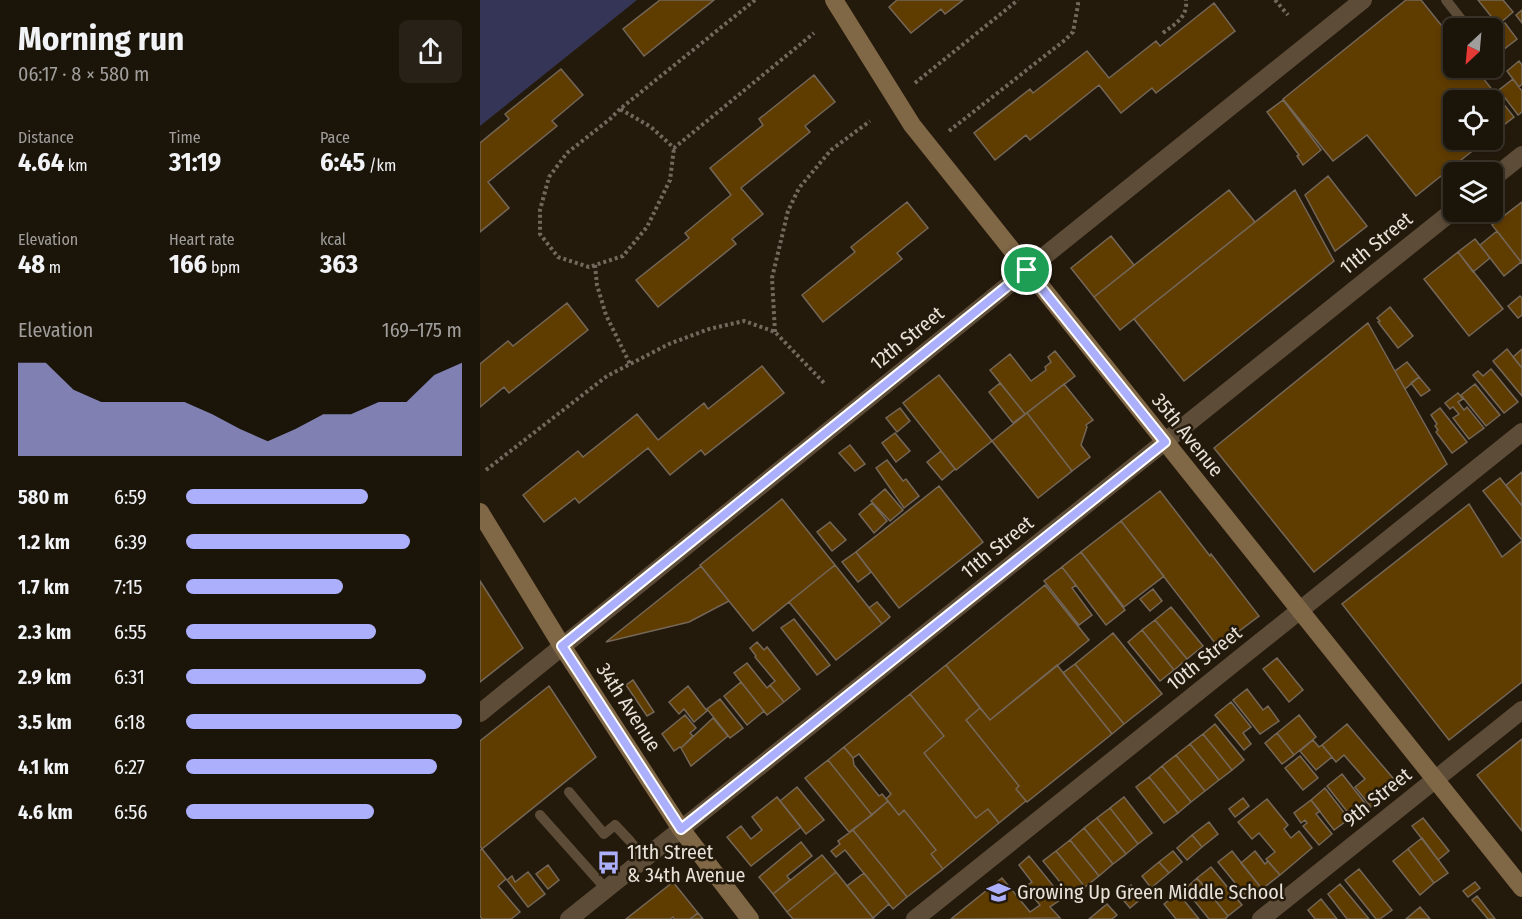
<!DOCTYPE html>
<meta charset="utf-8">
<style>
:root{--surface:#1b1409;--page:#282117;--text:#f1f3f6;--muted:#a09e9c;--line:#39332a;--accent:#acaffb}
body{margin:0;font-family:"Fira Sans Condensed",sans-serif;background:var(--page);color:var(--text);height:100vh;display:flex;flex-direction:column;font-size:22px;white-space:nowrap}
*{box-sizing:border-box;margin:0}
p{font-size:20px;color:var(--muted)}
.icon{flex:none;width:33px;height:33px;fill:none;stroke:currentColor;stroke-width:2;stroke-linecap:round;stroke-linejoin:round}
.map{position:relative;flex:1;overflow:hidden}
.details{display:flex;flex-direction:column;background:var(--surface);width:480px}
.details>*{flex:none}
.needle{width:39px;rotate:206deg}
.tools{position:absolute;left:963px;top:18px;display:grid;gap:12px}
.tools a{display:grid;place-items:center;width:60px;height:60px;border-radius:9px;background:var(--surface);box-shadow:0 3px 9px #0003,0 0 0 2px var(--line);font-size:30px}
.pin{position:absolute;display:grid;place-items:center;width:51px;height:51px;color:#fff;margin:-26px;border:3px solid #fff;border-radius:50%;box-shadow:0 2px 6px #0007}
.round{display:grid;place-items:center;flex:none;width:63px;height:63px;border-radius:9px;background:var(--page)}
.overview{display:flex;align-items:center;justify-content:space-between;height:102px;padding:0 18px}
h1{font-size:33px;font-weight:700;line-height:45px}
.metrics{display:grid;grid-template-columns:repeat(3,1fr);gap:9px;height:102px;padding:6px 18px}
.metrics div{display:grid;align-content:center}
.metrics b{font-size:26px;font-weight:700}
.metrics small{font-size:16px;font-weight:400}
.metrics p{font-size:16px}
.chart{height:168px;padding:12px 18px}
.chart p{display:flex;justify-content:space-between}
.chart svg{width:100%;height:108px;margin-top:6px;fill:var(--accent);opacity:.7}
ul{padding:0 18px;list-style:none;font-size:20px}
li{display:grid;grid-template-columns:96px 72px 1fr;align-items:center;height:45px}
li i{height:15px;border-radius:8px;background:var(--accent)}
main{display:flex;flex:1;min-height:0}
.map>svg:first-child{display:block}
.green{fill:#353657}
.building{fill:#5f3c00;stroke:#746758;stroke-width:1.5}
.lines{fill:none;stroke-linecap:round;stroke-linejoin:round}
.path{stroke:#72695d;stroke-width:4;stroke-dasharray:3 3;stroke-linecap:butt}
.lane{stroke:#5c4c38;stroke-width:10}
.street{stroke:#5c4c38;stroke-width:18}
.secondary{stroke:#806746;stroke-width:18}
.route-casing{stroke:#fff;stroke-width:12}
.route{stroke:#acaffb;stroke-width:8}
.labels{text-anchor:middle;dominant-baseline:central;stroke-width:5;stroke-linejoin:round;paint-order:stroke}
.street-label{font-size:20px;fill:#e9e2d9;stroke:#241a0c}
.poi-label{font-size:20px;fill:#e9e2d9;stroke:#241a0c;text-anchor:start}
</style>
<main>
<section class="details">
<div class="overview"><div><h1>Morning run</h1><p>06:17 · 8 × 580 m</p></div><a class="round"><svg class="icon" aria-label="share" viewBox="0 0 24 24"><path d="M12 15V3M7 8l5-5 5 5M5 13v7h14v-7"/></svg></a></div>
<div class="metrics">
<div><p>Distance</p><b>4.64<small> km</small></b></div>
<div><p>Time</p><b>31:19</b></div>
<div><p>Pace</p><b>6:45<small> /km</small></b></div>
</div>
<div class="metrics">
<div><p>Elevation</p><b>48<small> m</small></b></div>
<div><p>Heart rate</p><b>166<small> bpm</small></b></div>
<div><p>kcal</p><b>363</b></div>
</div>
<div class="chart"><p><span>Elevation</span>169–175 m</p>
<svg viewBox="0 0 160 44" preserveAspectRatio="none"><path d="M0 44V6L10 6L20 17L30 22L40 22L50 22L60 22L70 27L80 33L90 38L100 33L110 27L120 27L130 22L140 22L150 11L160 6V44z"/></svg>
</div>
<ul>
<li><b>580 m</b>6:59<i style="width:66%"></i></li>
<li><b>1.2 km</b>6:39<i style="width:81%"></i></li>
<li><b>1.7 km</b>7:15<i style="width:57%"></i></li>
<li><b>2.3 km</b>6:55<i style="width:69%"></i></li>
<li><b>2.9 km</b>6:31<i style="width:87%"></i></li>
<li><b>3.5 km</b>6:18<i style="width:100%"></i></li>
<li><b>4.1 km</b>6:27<i style="width:91%"></i></li>
<li><b>4.6 km</b>6:56<i style="width:68%"></i></li>
</ul>
</section>
<div class="map">
<svg width="1042" height="919" viewBox="0 0 1042 919">
<rect width="100%" height="100%" fill="#241a0c"/>
<path class="green" d="M0,0H157L0,126Z"/>
<path class="building" d="M180,0H234L164,56L143,29Z
M417,0H483L465,14L461,9L431,33L409,7Z
M926,0H941L974,41V68H995L1034,117L1012,134V100H974V140H1006L936,196L887,135L853,161L803,99Z
M998,0H1023L1033,12L1018,25Z
M734,3L755,31L676,93L672,88L641,113L619,85L550,140L546,135L515,160L494,133L550,89L553,93L607,51L629,78L676,41L680,46Z
M1042,10V23L1036,15Z
M1025,23L1037,39L1014,57L1012,55V50L1015,48L1012,45V33Z
M1039,61L1042,65V84L1039,87L1027,71Z
M81,69L103,95L72,121L77,126L8,182L29,208L0,232V143L29,119L25,114Z
M334,75L355,102L325,126L330,132L261,188L283,214L252,239L256,244L178,307L156,280L209,238L205,233L251,195L230,168L283,125L279,119Z
M1033,79L1042,91V112L1038,115L1019,90Z
M803,100L841,150L823,165L817,156L819,155L787,112Z
M848,176L887,226L855,251L825,195Z
M749,190L775,222L640,330L614,297Z
M815,190L854,261L704,381L654,319Z
M427,202L448,228L417,253L422,259L343,322L322,295L375,252L371,247Z
M1042,202V263L1012,225Z
M1017,231L1041,262L1024,276L1000,245Z
M631,236L654,265L614,297L591,268Z
M995,239L1010,258L993,272L978,252Z
M978,252L1023,309L989,336L944,279Z
M1040,296L1042,298V315L1038,318L1028,306Z
M87,303L108,330L29,393L24,387L0,407V364L28,341L33,346Z
M910,307L933,336L918,348L898,322L900,321L897,318Z
M888,323L967,464L834,572L734,448Z
M1027,349L1042,368V396L1013,361Z
M1042,349V368L1033,357Z
M575,351L595,376L545,414L510,370L530,354L551,381L566,370L565,367L571,362L568,357Z
M927,362L939,377L925,389L915,371Z
M282,366L304,393L225,455L221,450L190,475L168,448L99,503L95,498L64,522L43,495L98,451L103,457L157,414L178,440L224,403L228,409Z
M1011,369L1038,402L1024,413L993,375L998,371L1003,376Z
M459,375L512,441L476,470L423,403Z
M939,377L950,390L941,396L931,383Z
M520,383L545,414L533,423L509,392Z
M584,384L613,420L606,425L607,427L601,445L610,457L592,471L547,413Z
M995,384L1020,415L1006,426L981,395Z
M978,393L983,399L978,402L984,410L987,407L1004,428L989,439L973,418L979,414L973,407L970,409L965,403Z
M420,408L430,421L417,432L406,418Z
M960,408L987,442L972,453L956,432L958,430L955,426L957,424L951,415Z
M547,413L592,471L558,498L512,441Z
M415,433L430,451L416,462L402,443Z
M370,445L385,464L375,471L359,453Z
M461,451L475,469L462,480L447,462Z
M407,460L423,481L426,479L439,496L424,508L396,468Z
M1042,472V506L1026,485Z
M1020,478L1042,506V540L1003,491Z
M459,486L503,542L419,608L376,552Z
M405,489L423,510L410,521L391,501Z
M680,491L730,556L731,554L779,616L738,647L641,521Z
M302,499L355,565L273,631L220,565Z
M392,503L407,521L394,533L379,514Z
M989,504L1022,557L1042,541V682L969,740L862,604Z
M641,521L684,576L644,607L601,552Z
M350,522L366,540L352,551L337,532Z
M376,552L391,572L378,582L362,562Z
M601,552L645,610L626,625L582,567Z
M355,565L402,624L356,660L309,602Z
M221,566L249,601L209,622L126,642Z
M582,567L596,585L592,588L612,615L599,625L564,581Z
M0,581L43,648L0,682Z
M565,585L609,640L510,720L466,665Z
M673,589L682,601L670,611L660,599Z
M397,602L410,617L402,624L389,608Z
M691,607L723,646L707,659L675,620Z
M314,619L350,665L337,675L301,628Z
M675,620L707,659L694,670L662,630Z
M662,630L694,670L680,681L648,642Z
M633,633L682,694L644,724L595,664Z
M277,642L284,650L287,647L320,689L304,702L290,685L295,681L275,657L276,656L270,648Z
M797,658L823,690L809,702L783,669Z
M267,663L287,688L290,685L304,702L287,715L254,673Z
M595,664L644,724L632,734L583,673Z
M466,665L500,708L486,720L539,786L536,789L546,801L519,823L508,809L496,818L444,753L464,736L430,694Z
M577,665L632,734L547,802L536,789L539,786L486,720L500,708L510,720Z
M153,680L174,712L167,716L146,685Z
M261,682L284,711L267,725L244,696Z
M69,686L116,757L2,849L0,846V741Z
M208,686L227,711L214,722L204,709L199,714L189,702Z
M767,689L783,710L788,706L799,721L780,734L753,700Z
M430,694L464,736L444,753L496,818L508,809L519,823L463,869L451,854L456,850L424,810L419,815L406,799L411,794L379,754L373,758L364,747Z
M240,699L263,728L250,738L227,709Z
M751,702L771,727L763,733L771,744L764,750L735,715Z
M205,715L216,728L210,733L213,736L201,748L200,747L194,751L182,734Z
M819,715L836,737L814,755L797,733Z
M233,718L248,736L211,766L201,748Z
M735,724L764,760L752,770L723,734Z
M867,724L918,784L891,807L875,787L885,779L864,755L856,762L842,745Z
M797,733L814,755L802,764L785,743Z
M723,734L752,770L739,780L710,744Z
M1042,739V831L997,775Z
M833,740L839,747L842,745L852,757L836,770L820,751Z
M710,744L739,780L725,791L696,755Z
M364,747L373,758L374,765L399,796L402,794L408,801L392,815L348,760Z
M696,755L725,791L711,802L682,766Z
M820,756L838,778L823,790L805,768Z
M348,760L392,815L369,832L325,778Z
M682,766L711,802L698,813L669,777Z
M862,774L888,807L873,819L847,786Z
M669,777L698,813L684,823L656,787Z
M317,787L344,820L326,834L300,801Z
M845,788L869,819L854,830L831,800Z
M297,797L321,827L271,866L247,837L261,826L271,839L282,830L272,817Z
M644,797L672,833L658,844L630,808Z
M763,798L769,806L755,817L749,809Z
M787,799L808,825L804,829L811,838L819,831L832,848L800,875L786,859L795,852L779,833L772,839L758,822Z
M831,800L840,811L836,814L852,834L839,845L823,826L827,823L825,820L821,823L814,813Z
M408,801L419,815L424,810L456,850L451,854L463,869L427,897L373,830Z
M630,808L658,844L646,854L617,818Z
M617,818L646,854L633,864L604,828Z
M943,818L969,851L958,860L932,826Z
M729,822L738,834L722,847L712,835Z
M604,828L633,864L619,876L590,840Z
M373,830L427,897L413,909L365,850L356,857L351,851L360,844L358,841Z
M712,835L722,847L707,860L697,848Z
M942,838L968,873L954,883L928,849Z
M590,840L619,876L605,887L576,851Z
M321,842L332,856L307,876L310,880L293,894L279,877Z
M2,849L26,879L18,886L40,912L31,919H2L0,916V850Z
M928,849L954,883L940,895L913,861Z
M576,851L605,887L592,897L563,861Z
M693,851L702,862L689,873L679,862Z
M752,851L782,889L769,900L738,862Z
M775,851L785,864L788,861L800,875L782,889L761,863Z
M342,855L356,872L307,912L293,894Z
M549,856L583,898L570,907L580,918L471,919L522,878L550,912L560,905L545,887L552,882L539,865Z
M679,862L689,873L671,888L662,876Z
M68,865L79,880L68,889L56,874Z
M731,867L762,905L748,916L717,878Z
M879,869L912,910L900,919H896L865,880Z
M48,872L65,894L48,907L27,880L32,876L35,882Z
M356,872L394,919H313L307,912Z
M384,873L409,904L393,918L367,886Z
M717,878L748,916L745,919H729L705,889Z
M193,882L218,913L210,919H194L193,917L190,919H146Z
M995,882L1000,888L988,897L983,891Z
M860,884L889,919H867L848,894Z
M651,885L662,898L650,908L639,895Z
M698,893L719,919H696L684,904Z
M997,896L1015,919H1008L992,900Z
M841,899L857,919H835L828,910Z
M627,904L637,915L632,919H609Z
M940,907L950,919H926Z
M218,913L223,919H210Z"/>
<g class="lines">
<path class="path" d="M275,0L140,109L171,127L194,148L334,33
M795,0L808,15
M683,33C695,24 708,17 706,0
M435,83L538,0
M140,109L130,119L87,153L69,177L60,210V234L78,257L109,267L143,256L167,227L190,180L194,148
M469,131L585,40L593,32L598,5V0
M115,265L117,285L126,315L150,364
M295,332L292,278L308,211L319,188L351,150L390,121
M6,470L127,376L189,344L229,329L264,321L295,332L345,384"/>
<path class="lane" d="M966,0L988,28
M89,792L124,834L135,825L150,841L164,859
M60,815L126,889"/>
<path class="street" d="M1012,179L1042,155
M0,713L547,270L883,0
M89,919L974,210
M435,919L1042,432
M781,919L1042,710"/>
<path class="secondary" d="M354,0L432,125L1042,888
M0,512L82,646L201,829L270,919"/>
</g>
<g class="lines">
<defs>
<path id="route" d="M547,270L685,442L201,829L82,646Z"/>
</defs>
<use href="#route" class="route-casing"/>
<use href="#route" class="route"/>
</g>
<defs>
<symbol id="bus-bare" viewBox="-9 -9 18 18"><path d="M-5-6H5V4H4V6H2V4H-2V6H-4V4H-5ZM-3.5-4V0h7V-4ZM-3.5 1.2v1.5H-2V1.2ZM2 1.2v1.5H3.5V1.2Z" fill="#acaffb" stroke="#241a0c" stroke-width="2.5" paint-order="stroke"/></symbol>
<symbol id="school-bare" viewBox="-9 -9 18 18"><path d="M0-5L7-2L0 1L-7-2ZM-4 1L0 2.5L4 1V4Q0 6-4 4Z" fill="#acaffb" stroke="#241a0c" stroke-width="2.5" paint-order="stroke"/></symbol>
</defs>
<g fill-rule="evenodd">
<use href="#bus-bare" x="112" y="846" width="33" height="33"/>
<use href="#school-bare" x="502" y="876" width="33" height="33"/>
</g>
<g class="labels">
<g class="street-label">
<text transform="translate(896 243) rotate(-39)">11th Street</text>
<text transform="translate(427 338) rotate(-39)">12th Street</text>
<text transform="translate(708 435) rotate(51)">35th Avenue</text>
<text transform="translate(517 547) rotate(-39)">11th Street</text>
<text transform="translate(724 658) rotate(-39)">10th Street</text>
<text transform="translate(149 707) rotate(57)">34th Avenue</text>
<text transform="translate(897 797) rotate(-39)">9th Street</text>
</g>
<g class="poi-label">
<text x="147" y="852">11th Street<tspan x="147" dy="23">&amp; 34th Avenue</tspan></text>
<text x="537" y="892">Growing Up Green Middle School</text>
</g>
</g>
</svg>
<div class="tools">
<a><svg class="needle" viewBox="-14 -14 28 28"><path d="M0-13l5 13h-10z" fill="#e53935"/><path d="M0 13l5-13h-10z" fill="#a09e9c"/></svg></a>
<a><svg class="icon" aria-label="locate" viewBox="0 0 24 24"><circle cx="12" cy="12" r="6"/><path d="M12 2v4M12 18v4M2 12h4M18 12h4"/></svg></a>
<a><svg class="icon" aria-label="layers" viewBox="0 0 24 24"><path d="M12 4l9 5-9 5-9-5zM3 14l9 5 9-5"/></svg></a>
</div>
<div class="pin" style="left:547px;top:270px;background:#1e9e55"><svg class="icon" aria-label="arrive" viewBox="0 0 24 24"><path d="M6 21V4h12l-3 4 3 4H6"/></svg></div>
</div>
</main>
